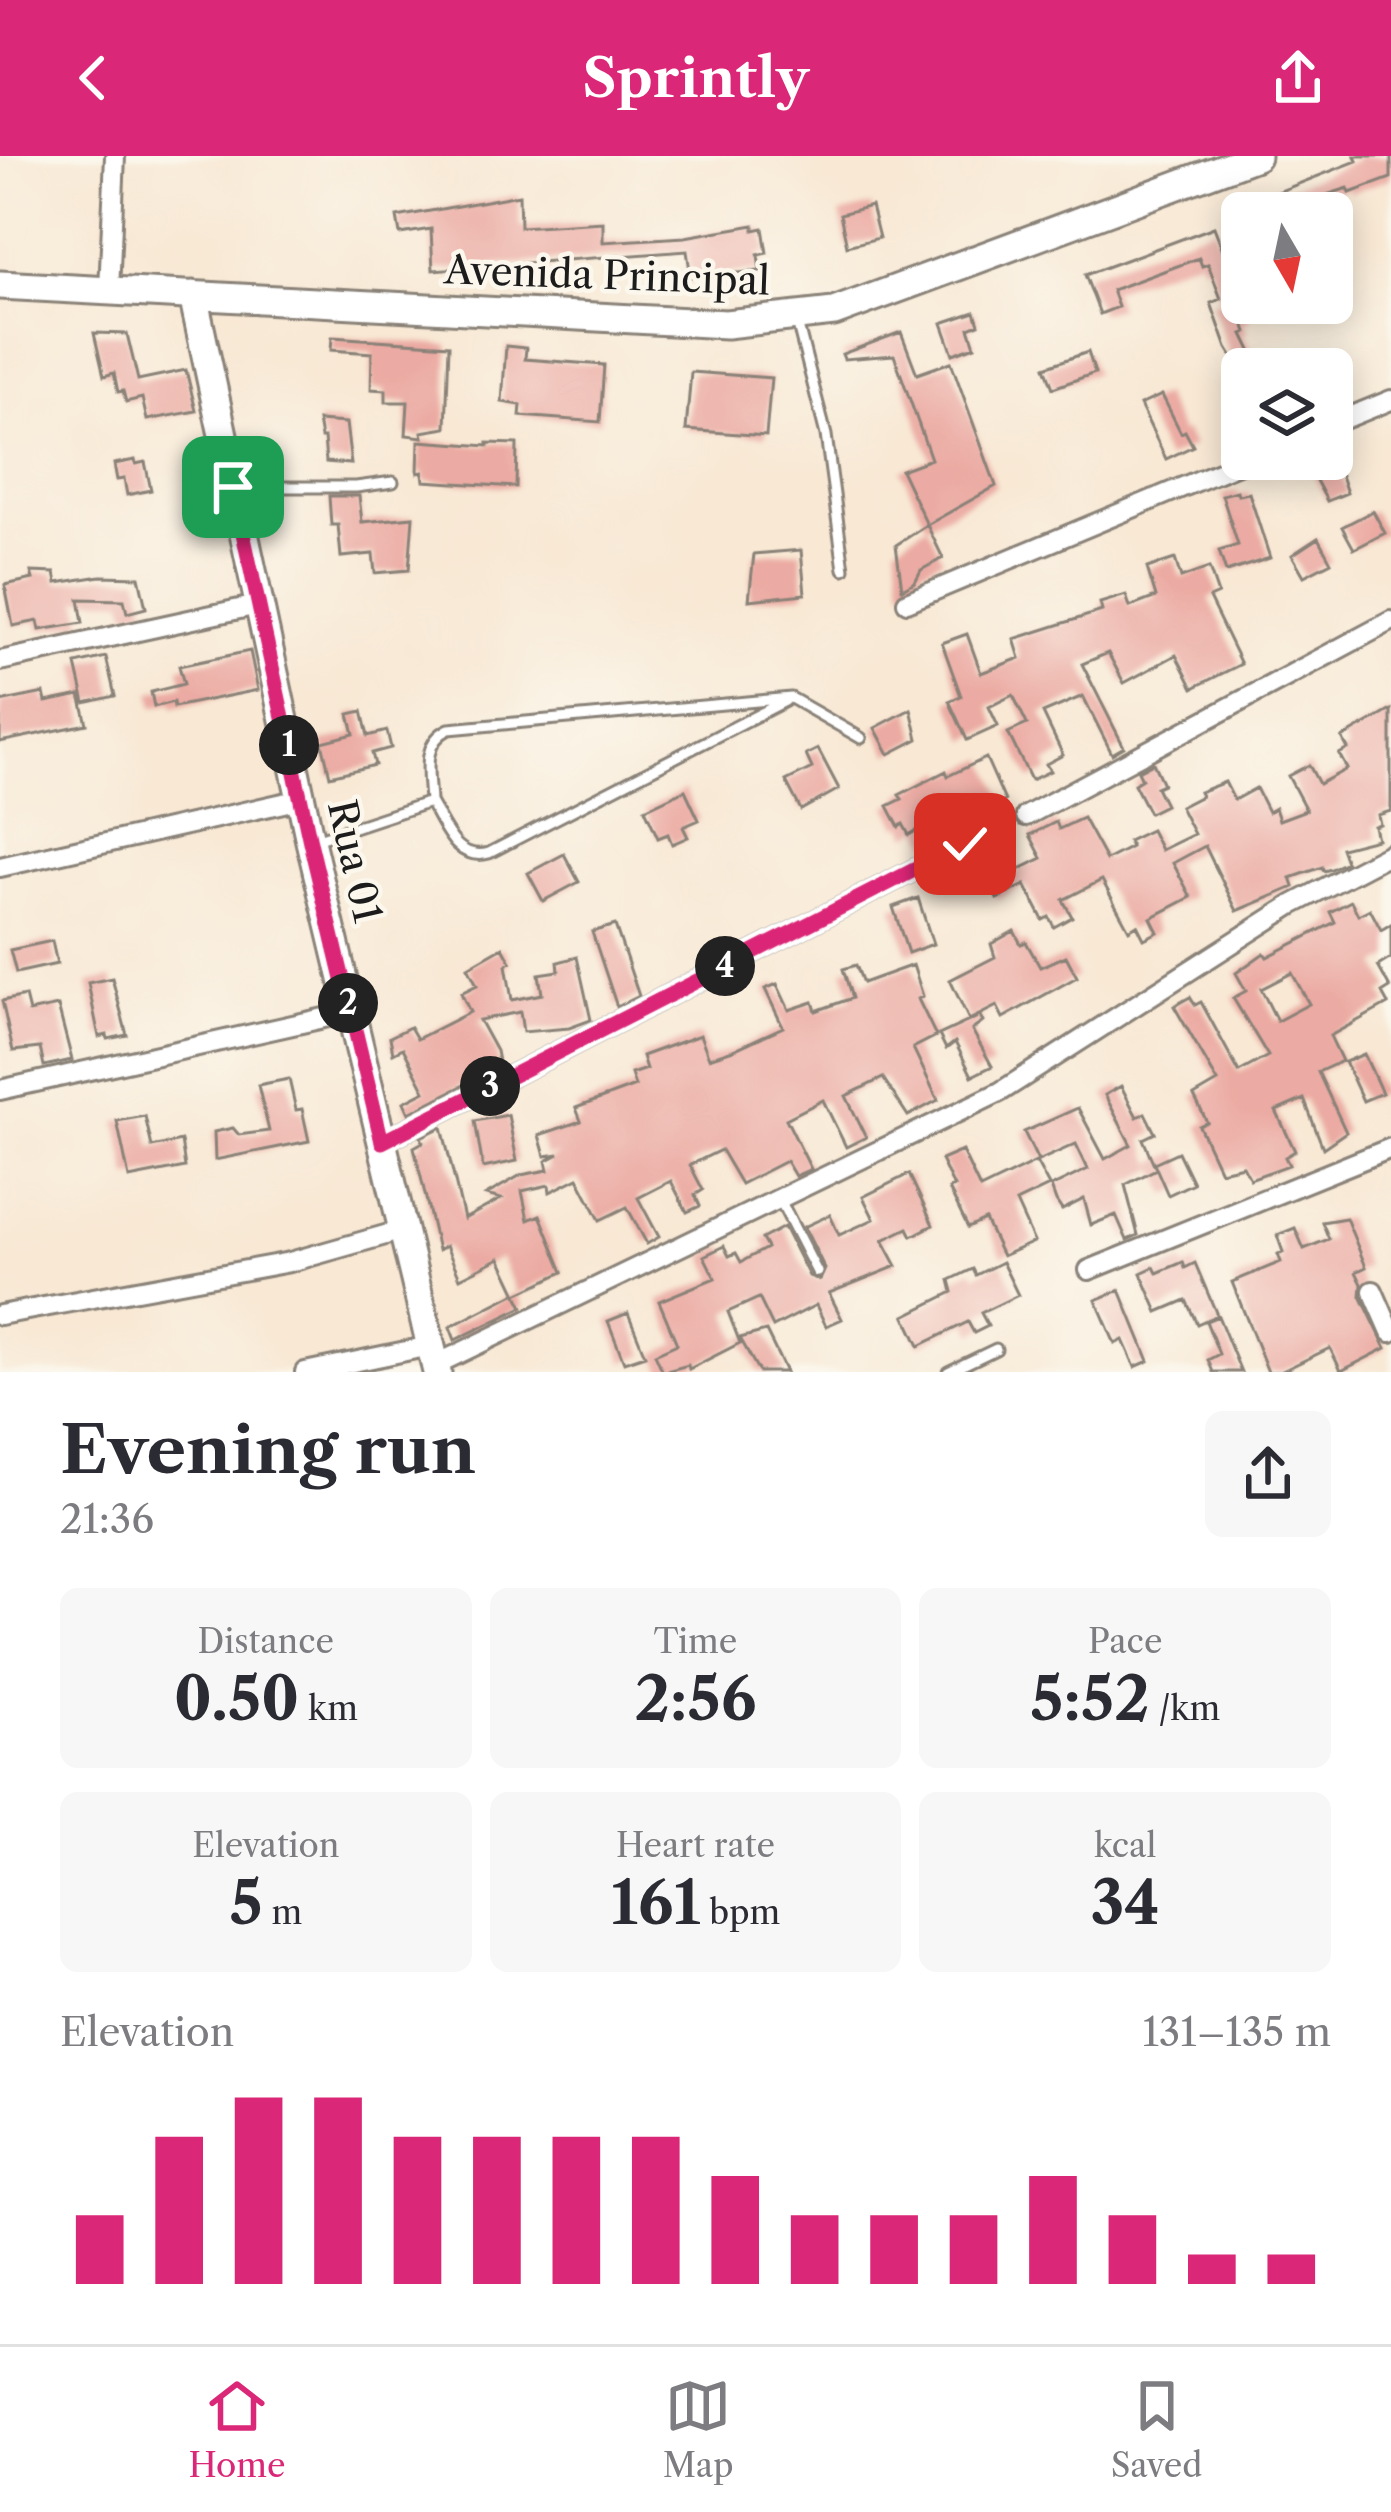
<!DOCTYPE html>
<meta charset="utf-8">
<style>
:root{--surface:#fff;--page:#f7f7f7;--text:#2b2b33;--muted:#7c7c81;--line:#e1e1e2;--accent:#db2777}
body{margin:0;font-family:"Libre Caslon Text",serif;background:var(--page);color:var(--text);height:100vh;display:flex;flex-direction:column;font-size:45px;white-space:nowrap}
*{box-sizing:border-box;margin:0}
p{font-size:39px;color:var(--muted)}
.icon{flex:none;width:66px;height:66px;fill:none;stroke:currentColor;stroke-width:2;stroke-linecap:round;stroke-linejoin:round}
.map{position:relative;height:1216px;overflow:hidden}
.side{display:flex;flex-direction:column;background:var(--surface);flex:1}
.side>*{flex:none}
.needle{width:78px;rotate:171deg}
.controls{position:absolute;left:1221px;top:36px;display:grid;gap:24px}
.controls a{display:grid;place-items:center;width:132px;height:132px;border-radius:18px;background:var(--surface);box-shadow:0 6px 30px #0003;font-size:60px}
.pin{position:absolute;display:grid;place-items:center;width:102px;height:102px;color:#fff;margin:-51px;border-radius:24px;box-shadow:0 6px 18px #0006}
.km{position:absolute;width:60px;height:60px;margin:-30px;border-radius:50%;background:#222;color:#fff;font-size:33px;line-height:60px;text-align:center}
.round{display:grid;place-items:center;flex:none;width:126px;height:126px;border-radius:18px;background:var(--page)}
.head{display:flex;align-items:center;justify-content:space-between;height:204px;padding:0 60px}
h1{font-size:66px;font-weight:700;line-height:90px}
.metrics{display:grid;grid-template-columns:repeat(3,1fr);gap:18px;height:204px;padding:12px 60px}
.metrics div{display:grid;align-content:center;border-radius:18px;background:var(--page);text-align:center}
.metrics b{font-size:60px;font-weight:700}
.metrics small{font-size:33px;font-weight:400}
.metrics p{font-size:33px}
.chart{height:336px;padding:24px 60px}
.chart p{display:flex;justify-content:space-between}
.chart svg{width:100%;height:216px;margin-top:12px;stroke:var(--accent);stroke-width:6}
header{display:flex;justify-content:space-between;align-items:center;height:156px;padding:0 60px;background:var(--accent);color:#fff;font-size:54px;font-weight:700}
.tab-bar{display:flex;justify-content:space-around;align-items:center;height:168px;border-top:3px solid var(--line);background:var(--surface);font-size:33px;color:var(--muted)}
.tab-bar a{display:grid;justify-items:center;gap:6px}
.tab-bar .on{color:var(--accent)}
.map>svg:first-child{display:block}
.building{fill:#ebaaa3;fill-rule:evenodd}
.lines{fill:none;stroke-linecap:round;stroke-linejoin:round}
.lane-casing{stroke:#8a8278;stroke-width:15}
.street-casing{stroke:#8a8278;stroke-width:24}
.secondary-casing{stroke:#8a8278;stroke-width:33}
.lane{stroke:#fff;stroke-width:9}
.street{stroke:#fff;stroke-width:18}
.secondary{stroke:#fff;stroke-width:27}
.route-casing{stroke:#fff;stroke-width:24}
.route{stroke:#db2777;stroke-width:15}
.labels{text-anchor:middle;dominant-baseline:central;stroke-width:9;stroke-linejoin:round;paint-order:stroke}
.street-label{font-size:39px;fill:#1c1c1c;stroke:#fbf7ec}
</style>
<header><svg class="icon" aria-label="back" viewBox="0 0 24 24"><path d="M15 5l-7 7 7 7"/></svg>Sprintly<svg class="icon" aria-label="share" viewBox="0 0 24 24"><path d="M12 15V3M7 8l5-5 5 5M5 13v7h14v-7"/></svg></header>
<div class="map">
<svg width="1391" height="1216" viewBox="0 0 1391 1216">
<rect width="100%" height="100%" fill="#fbf7ec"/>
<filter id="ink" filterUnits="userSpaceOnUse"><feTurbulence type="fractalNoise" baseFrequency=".00833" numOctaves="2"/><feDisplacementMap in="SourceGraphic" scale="24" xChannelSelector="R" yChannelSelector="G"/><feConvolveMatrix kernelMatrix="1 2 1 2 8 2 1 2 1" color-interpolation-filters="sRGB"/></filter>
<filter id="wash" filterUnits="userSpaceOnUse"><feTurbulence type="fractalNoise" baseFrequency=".004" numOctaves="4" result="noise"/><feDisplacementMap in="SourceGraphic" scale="48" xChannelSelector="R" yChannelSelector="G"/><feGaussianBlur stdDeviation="2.7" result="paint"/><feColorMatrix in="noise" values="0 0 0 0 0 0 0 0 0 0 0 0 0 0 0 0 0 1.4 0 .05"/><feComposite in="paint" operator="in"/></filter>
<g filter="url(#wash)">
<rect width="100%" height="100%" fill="#f8e8d4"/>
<g id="blocks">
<path class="building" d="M1355,0H1391V22L1350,37L1348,32L1320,41L1325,57H1282L1275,37L1357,5Z
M519,39L520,71L603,66V86L685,81L754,69V74L763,72L767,97L758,99L760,115L691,121L687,95L433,114L431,73L400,78L397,61Z
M871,50L879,82L847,90L840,58Z
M1214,71L1250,164L1244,167L1247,176L1243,178L1260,213H1240L1227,192L1211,147L1221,143L1208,108L1202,110L1199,102L1112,134L1118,151L1100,158L1085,119Z
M975,156L979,168L969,172L975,190L953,198L942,167Z
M901,176L917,218L951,206L996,330L927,369L901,314L931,303L894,199L844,203L842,198Z
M94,177L127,178L138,224L186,214L196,255L147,264L142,242L126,246L123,235L118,236L114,217L104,220Z
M332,181L449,189L446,272L422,276L423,281L406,279L408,246H386V234L371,233L372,197L331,194Z
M506,190L526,192L525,203L604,209L600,266L520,260L521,249L502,246Z
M1088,196L1095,217L1053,232L1045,211Z
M691,216L771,222L766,280L686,274Z
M1162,239L1181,277L1185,275L1193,290L1166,303L1140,249Z
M318,265L346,267L351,308L326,306L324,282H321Z
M419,285L488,290V287L517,288L516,331L424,325L423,316L418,317Z
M135,304L136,308L145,306L151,334L127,339L124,323L117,324L114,308Z
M1337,308L1347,337L1327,345L1312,317Z
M1237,335L1238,339L1249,337L1270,402L1226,416L1219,395L1238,389L1222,339Z
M329,340H359L362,366L413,361L409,414L375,417L373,398L341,401L338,369H331Z
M1373,355L1385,377L1354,393L1342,371Z
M927,369L943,402L921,414L915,426L902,433L896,389Z
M1318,382L1331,406L1304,420L1292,399Z
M801,394L805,438L749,444L754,398Z
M1175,403L1181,422L1209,412L1218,438L1209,442L1241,508L1193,532L1176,499L1124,527L1108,497L1082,508L1124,591L1112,598L1083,540L1043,557L1063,599L1046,608L1050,615L1031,624L1008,577L1027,568L1013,539L989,551L998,570L967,584L949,545L961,540L942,487L967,478L981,517L1020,502L1014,483L1102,455L1100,447L1126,439L1130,451L1156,441L1147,412Z
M31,416L55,417L57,427L101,420L139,421L146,452L127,457L124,444L79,443L83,467L40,474L38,465L13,470L5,429L33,423Z
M250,495L258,534L174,551L173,546L154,551L151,536L184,528L179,510Z
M106,501L115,540L85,547L76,508Z
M44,537L46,546L80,539L87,568L0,586V546Z
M911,553L918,583L889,598L875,572Z
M1391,554V655L1378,659L1380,668L1374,670L1377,683L1341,692L1346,706L1331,713L1324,715L1322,711L1291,722L1294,731L1237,755L1205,690L1173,707L1191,741L1151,762L1158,776L1144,783L1137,769L1129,774L1102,724L1063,744L1072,761L1054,771L1049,761L1043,764L1025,729L997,743L980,707L993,700L1004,721L1042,702L1030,679L1056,666L1059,673L1083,662L1106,704L1131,691L1128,685L1151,674L1161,694L1194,678L1180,651L1201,640L1199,636L1225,626L1234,644L1256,632L1268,656L1275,652L1279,664L1306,654L1288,620L1309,609L1319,628L1347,613L1339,598L1348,593L1342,582Z
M362,555L368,580L387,575L391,592L372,597L375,609L330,620L322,586L354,578L349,558Z
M818,593L839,633L801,654L786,625L812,612L806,599Z
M986,602L1005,645L956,666L960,673L929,688L921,672L909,679L903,668L899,671L888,650L902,643L899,639L946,615L948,620Z
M1153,607L1163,628L1156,631L1165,649L1149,657L1134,628L1142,623L1138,615Z
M685,634L699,664L683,671L688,681L672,688L668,678L658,682L645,653Z
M564,698L579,726L543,745L528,717Z
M918,742L933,788L908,797L893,751Z
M1351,745L1358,759L1370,753L1381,774L1391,768V802L1378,810L1390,832L1382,837L1388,848L1330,880L1342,905L1318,916L1346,976L1323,992L1304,943L1276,955L1295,995L1285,1001L1289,1009L1250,1023L1243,1010L1220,1015L1199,970L1207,966L1194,940L1218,926L1174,850L1190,841L1195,849L1201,846L1239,916L1268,900L1233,842L1246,835L1236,817L1264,797L1267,801L1335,766L1330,756ZM1292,817L1309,848L1277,865L1261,833Z
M615,769L639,840L617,851L592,776Z
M1014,775L1021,788L1026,786L1040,811L1066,800L1077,821L1003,862L997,850L969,864L950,824L995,801L991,788Z
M52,785L57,808L16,817L10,794Z
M503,791L511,806L506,809L512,844L542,838L539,818L559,815L558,806L577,801L591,864L569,872L523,876L520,856L479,864L496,895L499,911L409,957L404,946L425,935L403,892L393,897L390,881L410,871L417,883L470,856L461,837L477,829L468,811Z
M856,809L863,827L913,809L923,840L918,843L936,880L913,892L938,944L908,960L883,922L846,940L866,981L846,991L823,944L786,963L811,1013L795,1020L786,1005L741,1028L721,994L690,1009L703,1034L695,1039L700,1050L687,1056L671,1025L638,1042L659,1081L647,1088L627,1051L600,1064L578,1022L550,1036L549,1029L522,1035L528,1064L540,1059L563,1116L517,1138L500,1102L460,1122L446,1090L438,1094L414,991L423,986L421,981L442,971L464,1063L501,1043L486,1039L521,1019L548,1014L546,1005L559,998L545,1000L539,979L581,965L576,952L635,930L631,918L646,913L642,900L700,879L709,902L733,894L783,871L765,833L777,828L789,854L813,846L816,855L852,842L843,813Z
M112,822L127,879L108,883L107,879L99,881L88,827Z
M25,840L29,856L58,850L72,904L44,910L40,892L13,895L2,845Z
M980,860L983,866L972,874L992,910L972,920L955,886L946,893L939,879Z
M1364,898L1382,937L1363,945L1345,906Z
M289,923L296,954L302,953L309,985L215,1004L214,976L233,972L239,979L269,975L258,929Z
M1121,930L1137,961L1145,957L1155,977L1143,983L1156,1013L1125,1029L1138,1079L1127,1084L1116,1059L1091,1069L1084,1043L1062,1054L1056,1045L1051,1031L1088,1013L1076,988L1038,1005L1024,976L1078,952L1105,1003L1131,989L1105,939Z
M508,959L517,1005L483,1012L475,965Z
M145,960L152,991L181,985L185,1011L129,1022L117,965Z
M962,995L980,1033L1036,1006L1049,1030L1016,1046L1034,1086L1002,1100L985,1064L968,1072L949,1033L954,1031L941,1004Z
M1178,996L1193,1027L1168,1039L1154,1007Z
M909,1018L933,1069L912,1080L908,1072L883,1084L897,1110L829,1137L842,1163L826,1170L816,1149L773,1171L759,1142L728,1156L740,1187L689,1213L688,1209L663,1216L655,1198L677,1188L659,1145L715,1122L704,1100L724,1090L729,1100L736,1097L741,1106L767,1092L762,1083L784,1071L809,1120L820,1124L825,1113L804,1071L830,1059L839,1079L874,1063L863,1041Z
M1346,1062L1366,1111L1356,1116L1362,1128L1361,1140L1386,1192L1341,1215L1330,1192L1280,1216H1268L1232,1126L1281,1106L1278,1098L1283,1096L1277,1079L1295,1072L1304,1093L1329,1083L1322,1066Z
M1002,1106L1018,1139L981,1157L988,1170L974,1177L968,1166L919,1190L905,1160L953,1136L950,1124L973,1113L976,1119Z
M1183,1106L1185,1112L1195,1107L1217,1159L1197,1168L1186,1144L1158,1156L1141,1117L1154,1111L1157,1117Z
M1120,1134L1149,1205L1135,1211L1123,1184L1115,1188L1096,1144Z
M516,1137L523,1151L455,1184L450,1171Z
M628,1157L645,1199L624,1206L608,1165Z
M1218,1160L1241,1216H1213L1208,1204L1219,1198L1206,1165Z
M766,1175L786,1216H759L740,1182Z"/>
</g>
</g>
<g filter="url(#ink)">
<use href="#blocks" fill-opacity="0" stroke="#8a8278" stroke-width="3"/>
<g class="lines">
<defs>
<path id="lane" d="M796,162L826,279L844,413
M237,331H356L393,326
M430,646C445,671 456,706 489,697L785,545
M312,685L430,646C429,619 420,587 449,573L791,542L861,582
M779,1042L817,1116
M948,1216L996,1193"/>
<path id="street" d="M109,135L115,0
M1332,268L1391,244
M907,446L1250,303
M0,505L258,449
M1026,660L1391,465
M0,711L301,643
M0,934L351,856
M382,986L965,688
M1089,1114L1391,992
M1373,1135L1391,1176
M0,1159L290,1106L403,1074
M435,1209L1000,936L1292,749L1391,697
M305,1216L430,1190"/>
<path id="secondary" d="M0,129L726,168L834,156L1256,0
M193,139L310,685L437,1216"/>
</defs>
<use href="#lane" class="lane-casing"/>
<use href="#street" class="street-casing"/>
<use href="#secondary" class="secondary-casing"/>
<use href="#lane" class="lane"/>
<use href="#street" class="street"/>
<use href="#secondary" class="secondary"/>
</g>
</g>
<g class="lines" filter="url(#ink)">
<defs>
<path id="route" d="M233,331L310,686L382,986L965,688"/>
</defs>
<use href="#route" class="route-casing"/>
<use href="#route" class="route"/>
</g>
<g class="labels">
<g class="street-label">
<text transform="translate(607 119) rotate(2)">Avenida Principal</text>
<text transform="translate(355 705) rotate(77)">Rua 01</text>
</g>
</g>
</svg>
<div class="controls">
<a><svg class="needle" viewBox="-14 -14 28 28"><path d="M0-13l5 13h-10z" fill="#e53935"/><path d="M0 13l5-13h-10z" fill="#7c7c81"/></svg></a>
<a><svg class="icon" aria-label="layers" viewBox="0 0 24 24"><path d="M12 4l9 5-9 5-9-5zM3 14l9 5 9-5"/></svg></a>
</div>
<div class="pin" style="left:233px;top:331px;background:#1e9e55"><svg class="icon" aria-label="arrive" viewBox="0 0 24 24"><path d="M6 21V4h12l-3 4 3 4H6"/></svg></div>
<div class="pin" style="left:965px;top:688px;background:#d93025"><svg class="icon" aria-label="check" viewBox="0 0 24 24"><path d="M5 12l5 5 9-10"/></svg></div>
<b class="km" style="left:289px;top:589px">1</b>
<b class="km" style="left:348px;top:847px">2</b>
<b class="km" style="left:490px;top:930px">3</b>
<b class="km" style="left:725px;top:810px">4</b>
</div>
<section class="side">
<div class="head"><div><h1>Evening run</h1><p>21:36</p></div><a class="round"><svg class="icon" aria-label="share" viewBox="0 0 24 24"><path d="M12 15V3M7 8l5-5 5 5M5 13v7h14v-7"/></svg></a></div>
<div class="metrics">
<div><p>Distance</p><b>0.50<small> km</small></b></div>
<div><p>Time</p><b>2:56</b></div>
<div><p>Pace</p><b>5:52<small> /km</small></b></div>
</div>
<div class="metrics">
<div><p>Elevation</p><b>5<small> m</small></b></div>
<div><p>Heart rate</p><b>161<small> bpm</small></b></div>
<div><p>kcal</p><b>34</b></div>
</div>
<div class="chart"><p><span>Elevation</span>131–135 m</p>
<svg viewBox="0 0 160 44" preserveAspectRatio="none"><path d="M5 44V30M15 44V14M25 44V6M35 44V6M45 44V14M55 44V14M65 44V14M75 44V14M85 44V22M95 44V30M105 44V30M115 44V30M125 44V22M135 44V30M145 44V38M155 44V38"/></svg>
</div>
</section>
<nav class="tab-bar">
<a class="on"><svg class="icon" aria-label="home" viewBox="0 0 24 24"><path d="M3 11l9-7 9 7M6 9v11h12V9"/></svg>Home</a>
<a><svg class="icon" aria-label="map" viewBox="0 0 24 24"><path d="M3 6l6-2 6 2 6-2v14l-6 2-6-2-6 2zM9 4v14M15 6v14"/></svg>Map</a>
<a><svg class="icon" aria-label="saved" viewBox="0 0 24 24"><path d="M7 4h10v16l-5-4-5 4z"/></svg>Saved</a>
</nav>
